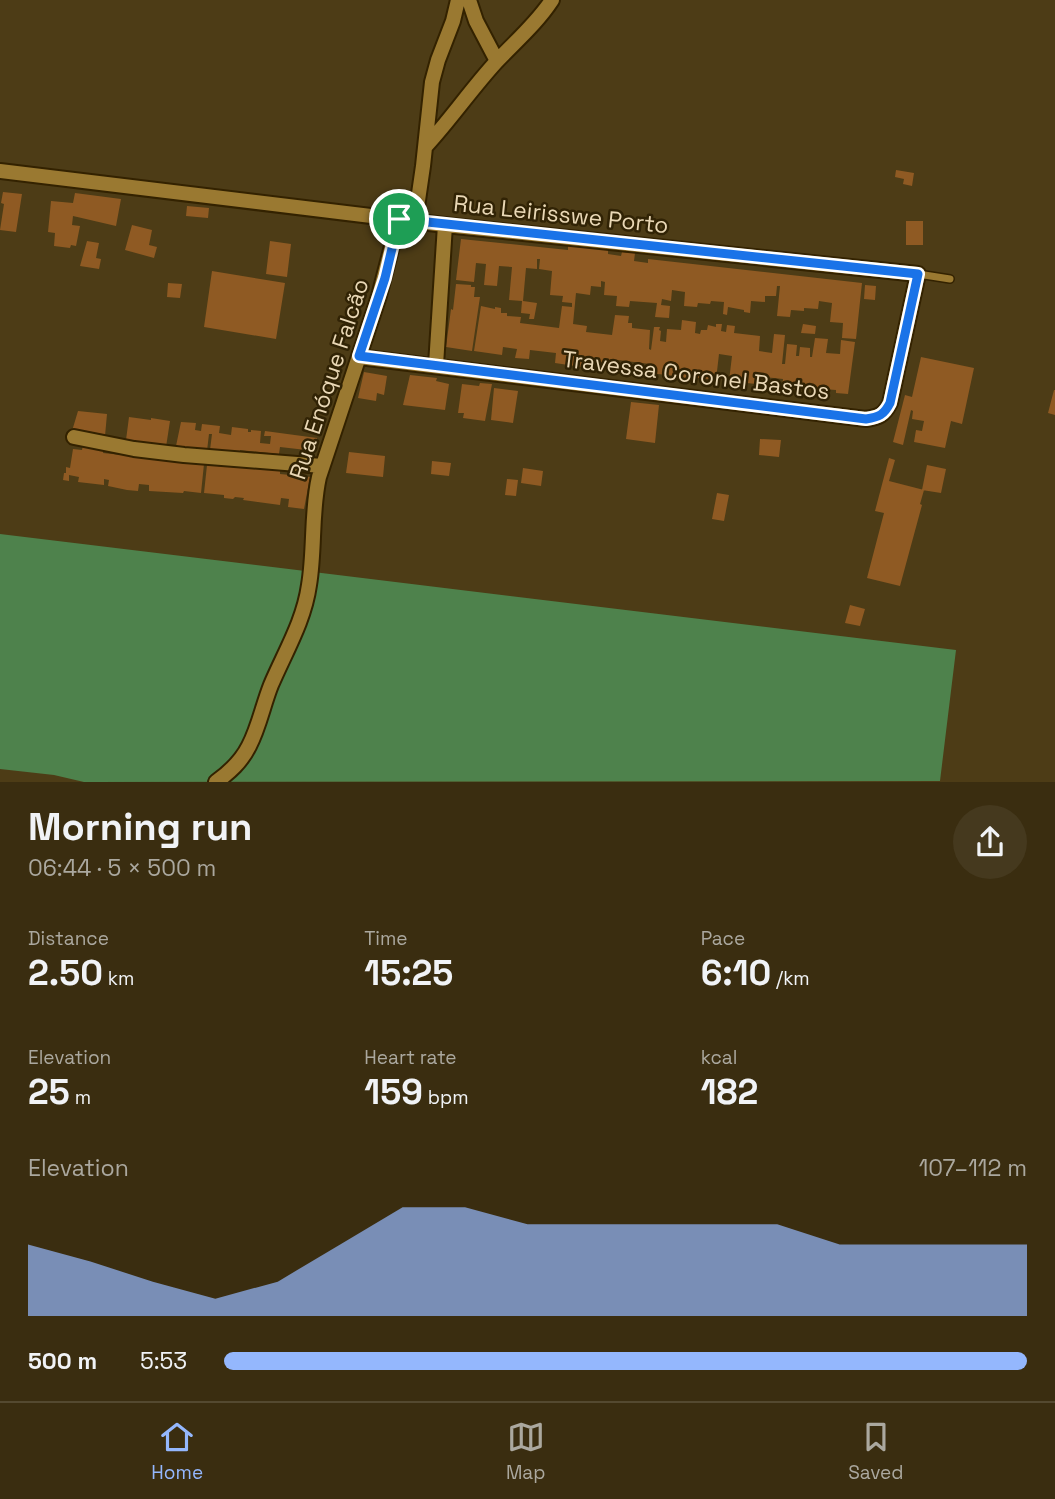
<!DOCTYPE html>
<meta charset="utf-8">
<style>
:root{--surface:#3a2d10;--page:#45391e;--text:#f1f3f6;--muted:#aba89f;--line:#544930;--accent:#94b7fd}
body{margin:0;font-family:"Space Grotesk",sans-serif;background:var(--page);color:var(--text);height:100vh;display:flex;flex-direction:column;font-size:26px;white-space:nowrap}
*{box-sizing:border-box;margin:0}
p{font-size:23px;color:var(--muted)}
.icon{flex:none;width:38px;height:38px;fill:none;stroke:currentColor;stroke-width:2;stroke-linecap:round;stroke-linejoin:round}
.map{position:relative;height:782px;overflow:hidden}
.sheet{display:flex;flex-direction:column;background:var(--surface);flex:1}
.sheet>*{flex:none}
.pin{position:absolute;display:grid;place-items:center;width:60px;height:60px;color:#fff;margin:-30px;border:4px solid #fff;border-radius:50%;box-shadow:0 2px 7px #0007}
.round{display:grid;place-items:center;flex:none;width:74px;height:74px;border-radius:37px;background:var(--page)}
.summary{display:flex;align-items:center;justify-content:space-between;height:119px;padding:0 28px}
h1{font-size:38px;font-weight:800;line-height:52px}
.stats{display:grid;grid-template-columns:repeat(3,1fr);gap:10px;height:119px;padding:7px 28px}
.stats div{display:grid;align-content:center}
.stats b{font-size:35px;font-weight:800}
.stats small{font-size:19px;font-weight:400}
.stats p{font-size:19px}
.chart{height:196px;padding:14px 28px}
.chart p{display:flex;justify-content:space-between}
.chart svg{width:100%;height:126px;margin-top:7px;fill:var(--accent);opacity:.7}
ul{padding:0 28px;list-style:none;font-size:23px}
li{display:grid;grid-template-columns:112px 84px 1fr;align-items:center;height:52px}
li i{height:18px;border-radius:9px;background:var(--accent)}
.menu{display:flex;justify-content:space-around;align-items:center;height:98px;border-top:2px solid var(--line);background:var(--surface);font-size:19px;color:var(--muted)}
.menu a{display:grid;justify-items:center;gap:4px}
.menu .active{color:var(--accent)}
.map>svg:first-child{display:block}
.forest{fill:#4e824c}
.building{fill:#8f5a23}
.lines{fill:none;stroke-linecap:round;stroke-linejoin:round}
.lane-casing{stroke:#320;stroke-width:10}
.street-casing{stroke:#320;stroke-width:18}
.lane{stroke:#9a7931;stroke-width:7}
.street{stroke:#9a7931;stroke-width:14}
.route-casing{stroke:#fff;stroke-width:14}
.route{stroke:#1a73e8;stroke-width:9}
.labels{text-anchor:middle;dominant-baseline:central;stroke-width:5;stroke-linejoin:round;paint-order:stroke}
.street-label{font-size:23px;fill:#e9d7b5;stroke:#312305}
</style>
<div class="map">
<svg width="1055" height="782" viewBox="0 0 1055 782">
<rect width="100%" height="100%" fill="#4d3c16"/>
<path class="forest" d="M0,534L956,650L940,781L84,782L54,775L0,769Z"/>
<path class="building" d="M896,170L914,173L912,186L903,184L904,179L895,177Z
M3,192L22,194L16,232L0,230L4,204L1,203Z
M75,193L121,199L116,226L73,216L72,225L80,226L76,246L71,245L70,248L54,246L55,233L48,232L51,201L73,203Z
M187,206L209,208L208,218L186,216Z
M906,221H923V245H906Z
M132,225L152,230L149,245L157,247L154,258L125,250Z
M461,239L568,250V245L608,250V254L621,256L622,252L635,253L634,261L648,263V259L862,283L856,339L842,338L843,323L830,322L832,303L819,301L818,309L804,308V311L791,310L790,317L777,316L780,286H777L776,296H765V302L751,301L750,313L744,312V310L728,307L727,315L723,314L724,302L711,301L710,304L698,303L697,307L684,306L685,292L672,290L671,301L662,299L661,305L670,306L669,318L655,317L657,303L630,301L629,307L616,306L617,296L604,295L605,282L601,281V287L591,286L590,295L576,293L573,324L587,326L586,332L612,335L615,315L629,316L628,323H632V328L650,330L649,349L651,350L654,327H660L659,330L661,331L660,341L666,342L667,329L681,330L682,320L696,322L695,333L700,334L701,330H707L708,325L716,327V324H722L721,331L726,332L727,325L735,326L734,333L760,336L759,351L772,353L774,334L785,335L782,364H785L787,344L797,345L796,356H799L800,347L810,348V357H812L815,338L828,339L826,353L840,354L841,340L855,342L848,394L836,393V390L823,389L822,391L782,387L783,379L756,376V384L729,381L732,356L719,354L716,380L689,377V381L676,379V376L649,373L650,364L610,359L609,365L596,364V358L583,357L582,367L555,363L556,353L530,350L529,359L515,358L517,349L503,347L502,355L474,351L481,306L495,309V307L501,308V313H507V316L521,317L520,323L559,328L562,306L572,307V303L562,302L563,296L550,295L552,271L539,269L540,259H537V269L526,268L523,301L537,303L534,319H529L530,314L521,313L522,301L509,300L512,267L499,266L497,286L484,285L486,264L476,263L474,282L456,280Z
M87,241L99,243L96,258L101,259L99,269L80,266Z
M270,241L291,244L287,277L266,274Z
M212,271L285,283L276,339L204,327Z
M168,283L182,284L180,298L167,297Z
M456,284L471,285V287H475L474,297H480L472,351L446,347L451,309L453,310Z
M865,285L876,286L875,300L864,299Z
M803,324L816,326L815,334L801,333Z
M921,357L974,368L962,424L951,421L945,448L914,442L916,430L922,431L924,421L912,419L913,411L911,410L903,445L893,442L905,395L912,397Z
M364,372L387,376L384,395L377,393L376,401L358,398Z
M410,375L437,378L436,381L449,384L445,410L403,405Z
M480,383L492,384L485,421L463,418L464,413H458L462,384L479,386Z
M494,388L518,391L513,423L491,420Z
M1054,390H1055V415L1048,413Z
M631,402L659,405L655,443L626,439Z
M78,411L107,414L105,436L72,431Z
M129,417L151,420V418L170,421L166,447L126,440Z
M181,422L196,423L195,430L201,431L202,424L220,426L219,433L231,435L232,427L248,429V432H251V430L261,431L260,443L270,444L271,436H264L265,431L317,438L315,451L280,447L279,454L240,450V452L230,450V452L210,450L212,434H209L207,451L176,446Z
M760,439L781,440L779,457L759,455Z
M83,445L104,447L103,453L204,464L201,493L184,491L183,493L149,491V485L139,484L138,491L127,490L108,486L109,480L104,479V485L78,482L79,477L69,475V481L63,480L64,473H66V467L70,468L73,449L82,450Z
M349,452L385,456L383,477L346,473Z
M889,458L895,460L889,481L924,490L920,504L922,505L900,586L867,578L884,513L875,511Z
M228,461L280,470V474L310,477L304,509L288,507L289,499L281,498L280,505L243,500L244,498L235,497L233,499L224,498V495L204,493L207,465L227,467Z
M432,461L451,463L449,476L431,474Z
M927,465L946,469L941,493L922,490Z
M523,468L543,471L541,486L521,483Z
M507,479L518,480L516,496L505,495Z
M717,493L729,495L724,521L712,519Z
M850,605L865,609L860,626L845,623Z"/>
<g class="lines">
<defs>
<path id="lane" d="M918,274L950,279"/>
<path id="street" d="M469,0L476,21L497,61
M426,146C451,119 472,88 497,61C516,41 537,23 552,0
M0,171L445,225L918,274L890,403C884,415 879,417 866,419L359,357
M415,221L423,166L432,82L438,60L453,21L458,0
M436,365L445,225
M74,437L134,449L184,455L322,466
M216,782C230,772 241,762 249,746C259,727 263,705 271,685C285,652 304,621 309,585C315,549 311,512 319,477L379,296L399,219"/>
</defs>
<use href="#lane" class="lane-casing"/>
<use href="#street" class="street-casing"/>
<use href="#lane" class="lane"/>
<use href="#street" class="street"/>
</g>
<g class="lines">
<defs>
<path id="route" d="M399,219L918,274L890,403C884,415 879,417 866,419L359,356L385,278Z"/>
</defs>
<use href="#route" class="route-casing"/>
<use href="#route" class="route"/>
</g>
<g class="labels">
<g class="street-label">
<text transform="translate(561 214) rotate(6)">Rua Leirisswe Porto</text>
<text transform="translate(696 375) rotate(7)">Travessa Coronel Bastos</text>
<text transform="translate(329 379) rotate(-72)">Rua Enóque Falcão</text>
</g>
</g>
</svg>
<div class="pin" style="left:399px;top:219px;background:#1e9e55"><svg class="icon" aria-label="arrive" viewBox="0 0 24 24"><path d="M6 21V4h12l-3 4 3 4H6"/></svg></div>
</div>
<section class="sheet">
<div class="summary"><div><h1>Morning run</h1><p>06:44 · 5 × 500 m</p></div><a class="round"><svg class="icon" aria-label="share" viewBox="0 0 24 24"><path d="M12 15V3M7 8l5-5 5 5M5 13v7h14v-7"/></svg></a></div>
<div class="stats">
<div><p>Distance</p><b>2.50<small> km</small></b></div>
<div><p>Time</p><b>15:25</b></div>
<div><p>Pace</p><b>6:10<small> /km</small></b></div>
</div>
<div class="stats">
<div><p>Elevation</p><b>25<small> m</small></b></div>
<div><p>Heart rate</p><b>159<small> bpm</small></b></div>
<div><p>kcal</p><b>182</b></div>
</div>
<div class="chart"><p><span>Elevation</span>107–112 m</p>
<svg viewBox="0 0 160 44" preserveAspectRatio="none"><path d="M0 44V19L10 25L20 32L30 38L40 32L50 19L60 6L70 6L80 12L90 12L100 12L110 12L120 12L130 19L140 19L150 19L160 19V44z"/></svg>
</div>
<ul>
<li><b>500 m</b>5:53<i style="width:100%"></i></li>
</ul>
</section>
<nav class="menu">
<a class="active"><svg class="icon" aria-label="home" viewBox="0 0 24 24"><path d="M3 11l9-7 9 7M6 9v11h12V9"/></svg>Home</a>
<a><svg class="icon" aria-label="map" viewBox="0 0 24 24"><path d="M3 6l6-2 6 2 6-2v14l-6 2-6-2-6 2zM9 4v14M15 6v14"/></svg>Map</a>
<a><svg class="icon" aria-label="saved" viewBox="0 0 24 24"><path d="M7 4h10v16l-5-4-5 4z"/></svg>Saved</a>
</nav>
